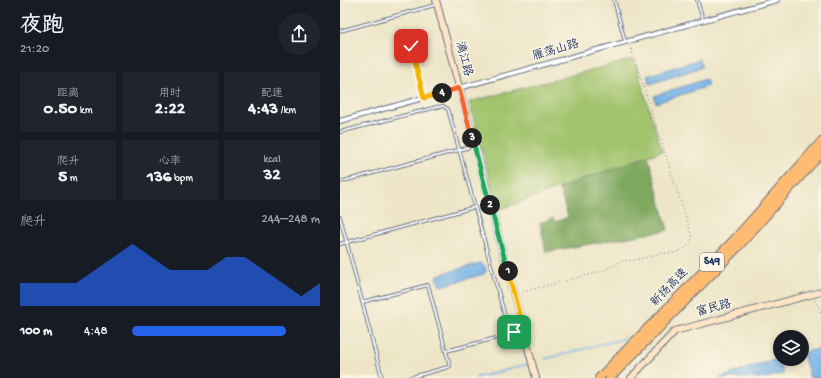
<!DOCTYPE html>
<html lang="zh">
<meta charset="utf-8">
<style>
:root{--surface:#171b24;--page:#20242c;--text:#f1f3f6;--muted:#9ea1a6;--accent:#2563eb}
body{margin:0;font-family:"Gochi Hand","LXGW WenKai TC",sans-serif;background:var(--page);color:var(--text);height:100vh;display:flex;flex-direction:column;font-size:15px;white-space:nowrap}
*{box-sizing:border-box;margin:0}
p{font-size:13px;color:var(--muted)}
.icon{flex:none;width:22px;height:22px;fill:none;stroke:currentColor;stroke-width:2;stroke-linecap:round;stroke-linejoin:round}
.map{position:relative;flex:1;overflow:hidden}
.details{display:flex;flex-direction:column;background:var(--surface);width:340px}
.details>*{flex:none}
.fabs{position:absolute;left:433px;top:330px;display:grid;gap:8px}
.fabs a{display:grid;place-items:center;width:36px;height:36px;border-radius:50%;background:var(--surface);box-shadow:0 2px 6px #0003;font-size:20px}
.pin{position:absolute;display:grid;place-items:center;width:34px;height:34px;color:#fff;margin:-17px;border-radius:8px;box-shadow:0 2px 6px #0006}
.km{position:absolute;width:20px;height:20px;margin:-10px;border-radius:50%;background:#222;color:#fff;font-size:11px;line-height:20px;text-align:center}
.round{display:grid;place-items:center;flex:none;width:42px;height:42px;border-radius:21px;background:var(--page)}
.headline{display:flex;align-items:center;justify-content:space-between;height:68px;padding:0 20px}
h1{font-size:22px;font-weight:700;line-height:30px}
.figures{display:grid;grid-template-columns:repeat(3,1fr);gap:6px;height:68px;padding:4px 20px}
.figures div{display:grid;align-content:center;border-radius:0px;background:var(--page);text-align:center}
.figures b{font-size:17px;font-weight:700}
.figures small{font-size:11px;font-weight:400}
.figures p{font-size:11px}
.chart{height:112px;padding:8px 20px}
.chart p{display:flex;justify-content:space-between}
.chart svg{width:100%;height:72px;margin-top:4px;fill:var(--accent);opacity:.7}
ul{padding:0 20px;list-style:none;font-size:13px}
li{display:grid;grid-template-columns:64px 48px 1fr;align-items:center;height:30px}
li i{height:10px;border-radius:5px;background:var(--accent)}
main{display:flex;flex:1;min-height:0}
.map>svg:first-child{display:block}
.green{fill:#a0c36c;stroke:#5e7965}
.forest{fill:#80a960;stroke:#4e6c5f}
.water{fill:#76b3e8;stroke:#4871a3}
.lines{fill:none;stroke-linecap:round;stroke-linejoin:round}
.stream{stroke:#76b3e8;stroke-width:1.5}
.lane-casing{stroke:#646f82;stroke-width:4}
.street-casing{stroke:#646f82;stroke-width:6}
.secondary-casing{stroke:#646f82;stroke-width:8}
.highway-casing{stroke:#646f82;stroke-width:10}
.path{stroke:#646f82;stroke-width:1;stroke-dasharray:1 3;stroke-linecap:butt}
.lane{stroke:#fff;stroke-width:2}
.street{stroke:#fff;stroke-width:4}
.secondary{stroke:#ffe4c6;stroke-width:6}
.highway{stroke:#ffbb71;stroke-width:8}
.split-1-casing{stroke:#fff;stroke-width:8}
.split-2-casing{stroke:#fff;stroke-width:8}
.split-3-casing{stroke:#fff;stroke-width:8}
.split-4-casing{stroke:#fff;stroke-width:8}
.split-5-casing{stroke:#fff;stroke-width:8}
.split-1{stroke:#f5b400;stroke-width:5}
.split-2{stroke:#22a559;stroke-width:5}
.split-3{stroke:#22a559;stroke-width:5}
.split-4{stroke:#f0652b;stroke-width:5}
.split-5{stroke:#f5b400;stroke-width:5}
.labels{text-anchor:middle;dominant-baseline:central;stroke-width:3;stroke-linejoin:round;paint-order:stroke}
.shield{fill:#fcf5e5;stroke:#5e6a86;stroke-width:1}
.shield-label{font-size:11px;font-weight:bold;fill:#1b2f5e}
.street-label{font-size:12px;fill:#1b2f5e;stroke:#fcf5e5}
</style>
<main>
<section class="details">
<div class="headline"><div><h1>夜跑</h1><p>21:20</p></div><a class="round"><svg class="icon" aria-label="share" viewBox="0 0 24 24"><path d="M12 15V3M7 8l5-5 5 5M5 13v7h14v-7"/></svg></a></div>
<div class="figures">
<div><p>距离</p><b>0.50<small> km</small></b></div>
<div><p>用时</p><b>2:22</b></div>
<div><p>配速</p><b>4:43<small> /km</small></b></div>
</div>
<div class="figures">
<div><p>爬升</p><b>5<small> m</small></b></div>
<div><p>心率</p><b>136<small> bpm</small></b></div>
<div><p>kcal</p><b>32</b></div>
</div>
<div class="chart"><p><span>爬升</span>244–248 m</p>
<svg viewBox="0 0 160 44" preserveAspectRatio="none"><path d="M0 44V30L10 30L20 30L30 30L40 22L50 14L60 6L70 14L80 22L90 22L100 22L110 14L120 14L130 22L140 30L150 38L160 30V44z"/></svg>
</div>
<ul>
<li><b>100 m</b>4:48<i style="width:82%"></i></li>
</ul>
</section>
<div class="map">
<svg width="481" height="378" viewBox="0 0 481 378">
<rect width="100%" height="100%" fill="#fcf5e5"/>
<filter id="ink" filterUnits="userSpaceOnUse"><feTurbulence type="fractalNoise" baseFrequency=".025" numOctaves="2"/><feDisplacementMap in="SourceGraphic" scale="8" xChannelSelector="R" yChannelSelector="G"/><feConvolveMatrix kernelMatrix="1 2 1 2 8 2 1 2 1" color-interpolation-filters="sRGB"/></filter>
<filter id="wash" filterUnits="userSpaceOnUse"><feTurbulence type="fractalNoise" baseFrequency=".012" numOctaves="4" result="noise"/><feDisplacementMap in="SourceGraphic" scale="16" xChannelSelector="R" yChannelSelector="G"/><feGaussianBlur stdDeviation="0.9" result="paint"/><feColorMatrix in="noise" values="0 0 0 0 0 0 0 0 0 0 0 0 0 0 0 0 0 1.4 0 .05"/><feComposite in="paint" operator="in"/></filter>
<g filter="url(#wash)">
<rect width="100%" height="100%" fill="#ede5c6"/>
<path class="green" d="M294,59L322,151L158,210L129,102Z"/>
<path class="forest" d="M308,156L328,230L206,252L200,223L213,218L216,222L228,217L219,188Z"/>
<path class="water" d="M360,59L362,67L310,84L307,76Z
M366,79L368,86L316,103L314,96Z
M141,263L144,265L146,270L144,274L102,286L99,285L97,278L98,275Z
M481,348V378H470L463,353Z
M439,358L443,374L425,378H379Z"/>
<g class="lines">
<path class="stream" d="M205,359L286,338
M135,378L189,364"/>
</g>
</g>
<g filter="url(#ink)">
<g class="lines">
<defs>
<path id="lane" d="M274,0L285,41
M357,0L363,20
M0,31L95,5
M71,46L84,97
M0,132L97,107L103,106L108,109L169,331L168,335L106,351
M0,182L134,146
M0,217L42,378
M0,244L135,207
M22,302L88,285L110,366L108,367L69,378
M169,333L181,330"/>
<path id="street" d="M0,121L437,0"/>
<path id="secondary" d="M96,0L196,378
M291,378L335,331L481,292"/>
<path id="highway" d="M259,378L392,242L481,142
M270,378L398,247L481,153"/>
</defs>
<use href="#lane" class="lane-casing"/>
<use href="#street" class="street-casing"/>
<use href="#secondary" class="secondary-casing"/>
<use href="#highway" class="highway-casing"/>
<path class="path" d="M183,292L263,271L282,261L295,260L322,253H334L344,249L351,243L352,238L350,230L290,45
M475,300L481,313"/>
<use href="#lane" class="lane"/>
<use href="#street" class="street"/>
<use href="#secondary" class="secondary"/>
<use href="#highway" class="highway"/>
</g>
</g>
<g class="lines" filter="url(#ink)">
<defs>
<path id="split-1" d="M168,271L183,329L174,332"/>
<path id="split-2" d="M150,205L168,271"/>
<path id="split-3" d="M132,138L150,205"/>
<path id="split-4" d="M102,93L119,88L132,138"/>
<path id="split-5" d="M71,46L84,98L102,93"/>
</defs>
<use href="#split-1" class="split-1-casing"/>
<use href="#split-2" class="split-2-casing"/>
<use href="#split-3" class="split-3-casing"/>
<use href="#split-4" class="split-4-casing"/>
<use href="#split-5" class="split-5-casing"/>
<use href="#split-1" class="split-1"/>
<use href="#split-2" class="split-2"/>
<use href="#split-3" class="split-3"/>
<use href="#split-4" class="split-4"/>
<use href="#split-5" class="split-5"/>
</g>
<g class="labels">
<rect class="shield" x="360" y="253" width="24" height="18" rx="3"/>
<g class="shield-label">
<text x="372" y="262">S49</text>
</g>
<g class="street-label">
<text transform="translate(216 51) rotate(-16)">雁荡山路</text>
<text transform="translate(123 59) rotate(75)">漓江路</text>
<text transform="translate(330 288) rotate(-46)">新扬高速</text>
<text transform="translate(374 309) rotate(-15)">富民路</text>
</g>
</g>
</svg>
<div class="fabs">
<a><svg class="icon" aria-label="layers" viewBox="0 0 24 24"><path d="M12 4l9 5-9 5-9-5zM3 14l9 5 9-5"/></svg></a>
</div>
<div class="pin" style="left:174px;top:332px;background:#1e9e55"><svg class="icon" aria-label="arrive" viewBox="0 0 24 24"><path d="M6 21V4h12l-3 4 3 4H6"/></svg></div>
<div class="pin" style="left:71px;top:46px;background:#d93025"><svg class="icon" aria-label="check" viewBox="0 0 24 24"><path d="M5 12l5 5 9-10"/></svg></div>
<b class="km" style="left:168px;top:271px">1</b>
<b class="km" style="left:150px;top:205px">2</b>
<b class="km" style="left:132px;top:138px">3</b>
<b class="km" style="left:102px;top:93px">4</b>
</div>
</main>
